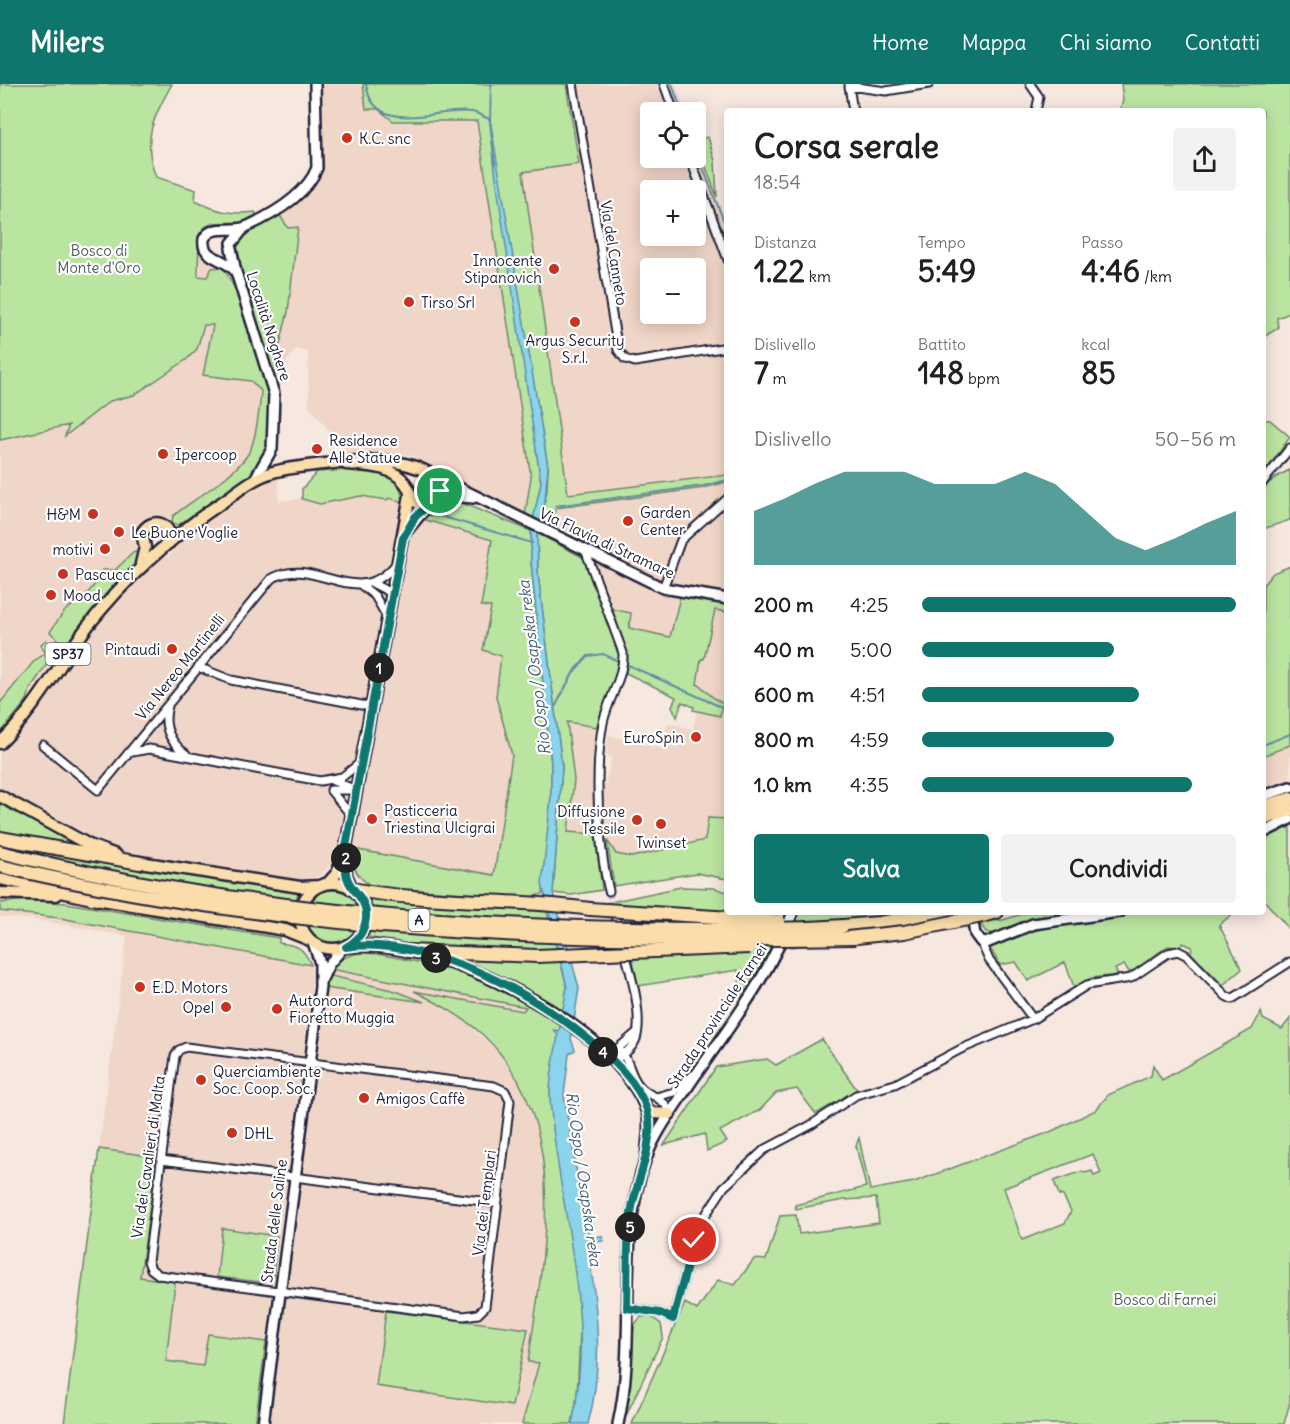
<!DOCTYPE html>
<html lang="it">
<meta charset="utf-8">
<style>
:root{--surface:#fff;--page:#f2f2f2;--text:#202124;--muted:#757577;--accent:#0f766e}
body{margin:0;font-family:Delius,sans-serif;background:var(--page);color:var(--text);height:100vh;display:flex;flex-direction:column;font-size:22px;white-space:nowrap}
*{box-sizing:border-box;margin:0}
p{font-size:20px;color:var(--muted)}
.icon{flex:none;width:33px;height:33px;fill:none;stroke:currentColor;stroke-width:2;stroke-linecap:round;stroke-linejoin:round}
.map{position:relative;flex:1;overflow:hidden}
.drawer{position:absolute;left:724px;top:24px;width:542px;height:807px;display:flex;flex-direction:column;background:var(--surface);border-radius:6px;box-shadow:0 3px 15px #0003}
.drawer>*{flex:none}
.tools{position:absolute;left:640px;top:18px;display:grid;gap:12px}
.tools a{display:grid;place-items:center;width:66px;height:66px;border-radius:6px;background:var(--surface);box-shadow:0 3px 15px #0003;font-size:30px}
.pin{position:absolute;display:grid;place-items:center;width:51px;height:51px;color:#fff;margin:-26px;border:3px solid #fff;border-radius:50%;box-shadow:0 2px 6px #0007}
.km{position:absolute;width:30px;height:30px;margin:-15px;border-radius:50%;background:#222;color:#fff;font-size:16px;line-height:30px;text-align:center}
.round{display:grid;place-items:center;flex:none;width:63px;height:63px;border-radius:6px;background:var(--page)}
.headline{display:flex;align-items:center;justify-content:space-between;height:102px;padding:0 30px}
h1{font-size:33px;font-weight:700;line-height:45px}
.stats{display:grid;grid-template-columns:repeat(3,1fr);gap:9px;height:102px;padding:6px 30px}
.stats div{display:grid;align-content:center}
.stats b{font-size:30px;font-weight:700}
.stats small{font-size:16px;font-weight:400}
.stats p{font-size:16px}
.chart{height:168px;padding:12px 30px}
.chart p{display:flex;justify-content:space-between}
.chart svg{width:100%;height:108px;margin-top:6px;fill:var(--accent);opacity:.7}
.cta{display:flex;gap:12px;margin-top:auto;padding:12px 30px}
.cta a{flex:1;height:69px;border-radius:6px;background:var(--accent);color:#fff;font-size:24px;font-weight:700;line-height:69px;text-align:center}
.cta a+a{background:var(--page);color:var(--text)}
ul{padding:0 30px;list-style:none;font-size:20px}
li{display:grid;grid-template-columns:96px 72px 1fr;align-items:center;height:45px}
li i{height:15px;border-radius:8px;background:var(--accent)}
header{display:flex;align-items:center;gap:36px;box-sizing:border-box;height:84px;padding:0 30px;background:var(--accent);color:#fff}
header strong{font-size:28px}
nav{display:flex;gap:33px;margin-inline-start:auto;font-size:21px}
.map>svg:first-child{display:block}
.built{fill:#f0d6c8;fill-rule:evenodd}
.green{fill:#bae5a1;stroke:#6e846e;stroke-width:1.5;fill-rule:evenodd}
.water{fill:#8bd4ec;stroke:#618da5;stroke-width:1.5}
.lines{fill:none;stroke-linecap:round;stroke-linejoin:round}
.stream{stroke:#618da5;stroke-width:2}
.street-tunnel{stroke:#ccc0be;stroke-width:7;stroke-dasharray:7 3.5;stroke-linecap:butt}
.street-casing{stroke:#22223b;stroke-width:11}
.secondary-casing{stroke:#22223b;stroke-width:14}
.primary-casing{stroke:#22223b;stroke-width:15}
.highway-casing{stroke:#22223b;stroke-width:16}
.street{stroke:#fff;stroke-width:7}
.secondary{stroke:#fff;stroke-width:9}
.primary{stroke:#fbddab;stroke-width:10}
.highway{stroke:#fbddab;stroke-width:12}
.highway-bridge-casing{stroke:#22223b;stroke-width:16;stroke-linecap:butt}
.highway-bridge{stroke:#fbddab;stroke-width:12}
.route-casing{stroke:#fff;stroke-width:12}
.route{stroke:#0f766e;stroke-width:8}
.poi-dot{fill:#c8321e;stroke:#fff;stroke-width:2}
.labels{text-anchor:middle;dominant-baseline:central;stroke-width:4.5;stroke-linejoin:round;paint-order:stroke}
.shield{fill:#fff;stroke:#646476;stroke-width:1.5}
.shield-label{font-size:14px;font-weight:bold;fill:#22223b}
.poi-label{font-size:15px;fill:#22223b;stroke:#fff;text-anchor:start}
.park-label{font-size:15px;fill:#505c5a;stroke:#fff}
.street-label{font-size:15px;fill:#22223b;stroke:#fff}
.water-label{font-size:16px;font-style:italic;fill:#476079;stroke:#fff}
</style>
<header>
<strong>Milers</strong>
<nav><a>Home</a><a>Mappa</a><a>Chi siamo</a><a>Contatti</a></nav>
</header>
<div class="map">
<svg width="1290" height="1340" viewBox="0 0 1290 1340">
<rect width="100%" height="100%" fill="#f6e7df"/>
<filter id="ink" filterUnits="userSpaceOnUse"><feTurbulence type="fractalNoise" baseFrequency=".0167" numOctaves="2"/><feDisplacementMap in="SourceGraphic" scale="12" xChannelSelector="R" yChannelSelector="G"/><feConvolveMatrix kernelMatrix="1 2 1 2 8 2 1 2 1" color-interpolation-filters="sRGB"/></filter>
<g filter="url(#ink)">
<path class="built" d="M320,0H363L366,25H378L393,37L477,36L532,393L525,431L410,371L347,373L340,360L309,322L308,268L296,265L281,286L273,288L288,228L298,144H288L279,130L302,114L318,97L322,87Z
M566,0H675L686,28H651V74H696V56L727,140V391L568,411L523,88L579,80ZM651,106H696V152H651ZM651,184H696V230H651Z
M198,161L206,176L227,186L271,308L268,312V317H271L243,397L178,441L155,434L138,446L135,458L139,477L87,533L0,650V356L70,341L66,351L110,317L134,311L204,240Z
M278,391L279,417L302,415L320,420L361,412L387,416L388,413L403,418L338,762L333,779L320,791L305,797H288L138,773L74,749L0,707V668L16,651L106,526L157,474L168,473L176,465L178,458L265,397Z
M727,398V509L667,501L550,444L556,424L704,404Z
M419,434L492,456L481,521L491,523L483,566L501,572L496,613L512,671L494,791L353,765L411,452Z
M597,478L657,507L680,513L670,553L628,544L631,530L612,525L596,484L595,480Z
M715,525L727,528V735L708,734L705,756L631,773L616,770L607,756L602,701H605L612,673L606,671L609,651L662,665L667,639L693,645L697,627L720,631L716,616L697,600L701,574H705Z
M567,637L596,643L593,676L595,750L568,748L574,696Z
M1290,661V699L1263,707V672Z
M0,827L60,834L311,881L314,888L266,1258L208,1250L203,1282L166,1277L175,1198L140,1194L156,1073L99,1065L127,852L31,835L0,833Z
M330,885L526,923L524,928L417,907L460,932L500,970L523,1005L541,1058L544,1088V1154L528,1278L539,1279L522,1340H269L325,904L423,917L396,907L327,891ZM528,1245L512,1322L376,1302Z"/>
<path class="green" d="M0,0H172C154,32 141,56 156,93L196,106L195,117C216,127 232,131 255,128L257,131L243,138L213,139L205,143L199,151L198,188V192L207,193L212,184L223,183L242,218L271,308L268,312V317H271L269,364L253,390L178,441L172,439L173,432C195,414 233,393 248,370C256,358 260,322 261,307L251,297L203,291L213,241H204L197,265L186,276L134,311L110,317L65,352L69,341L0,356Z
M363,0H566L579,80L523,88L568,410L727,391V398L704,404L556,424L550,444L541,438L547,406L548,383L492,51L541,399L534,435L525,431L531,393L477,37H393L378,25H366Z
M1121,0H1290V229L1277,234L1278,244L1265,252L1263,261V27H1120L1123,16Z
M708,53L715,77L717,113L696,57Z
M279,130L288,144L298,143L288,228L273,288L237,174V157L245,149Z
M1263,336H1270L1290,353L1263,391Z
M364,385C384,388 402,395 403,418L389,414L387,416L361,412L320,420L302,415V405L317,388Z
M1290,386V436L1263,445C1263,412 1255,401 1290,386Z
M446,416L459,418L531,447V477L551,680V712L543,810L530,813L373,803C355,792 353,785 353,765L494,791L512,671L496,613L501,572L483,566L491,523L481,522L492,456L419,434L434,420Z
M537,449L584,474L620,569V585L596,643L567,638L574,696L568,748L595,750L602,806L571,811L553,809L562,683L538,490Z
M134,468L139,469V477L93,526L62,566L60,558L50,548C55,541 61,530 67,525C83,515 95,505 102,486H115Z
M1290,482V661L1263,672V501L1273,489Z
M680,513L727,519V528L715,526L704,575H701L697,600C704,602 709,614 723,619L720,632L693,626L694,623L682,618L677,633L672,622L676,613L626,589L628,572L612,525L631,529L629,544L670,553Z
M46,556L51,561L53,571L30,605L27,616L0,650V619L35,576L46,569L40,561Z
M0,715L88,765L0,748Z
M708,734L727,735V795L697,789L614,802L607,756L616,770L632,773L705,756Z
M1290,743V846L1263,815V755Z
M0,758L298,809L293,830L296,843L92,808L0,789Z
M681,803L714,804L727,808L728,828L772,830C785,860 758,891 742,916L738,886L638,902L622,822L596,821Z
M306 833a27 27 0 1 1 54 0a27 27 0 1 1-54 0Z
M370,815L547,828L567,903L550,1013L581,1224L577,1315L572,1340H522L539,1279L528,1278C544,1170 573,1036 483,951C462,932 438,919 414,907L523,927L526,923L330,885C338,876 350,870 362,869C381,868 460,887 479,895C501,904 522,917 543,930L552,924L491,889L452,874L450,864L401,860L368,853L373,837Z
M27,816L66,819L279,854V859C296,861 303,862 311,881L60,834L0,827V819Z
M799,828H967L969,841L873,856L790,863Z
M1029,828H1086L1034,835L995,850L986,848L979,838L1003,836Z
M1132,828H1235L1219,841L1242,885L1223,901L1191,869L1192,863L1183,859L1179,863L1168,862L1130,889L1124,881L1115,885L1118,891L1091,894L1074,903L1065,878L1028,897L1016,878L1000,881L990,864L1047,842Z
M327,891L396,907L424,918L325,904Z
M1261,928L1263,935L1282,945L1290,935V1318L1284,1340H632L685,1219L697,1226L718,1196L735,1201L754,1175L766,1176L780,1132L796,1131L799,1150L879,1139L876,1114L844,1116L796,1125L795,1121L866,1103L856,1062L859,1054L870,1106L914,1098L1050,1048L1096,1026L1108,1011L1151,992L1153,981L1162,996L1252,945ZM1093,1070L1101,1089L1094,1092L1092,1087L1085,1089L1083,1087L1054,1097L1059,1111L1063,1112L1071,1127L1065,1139L1022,1156L1004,1104Z
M822,955L857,1006L816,1030L797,1005L776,1009L760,1026L720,1047L727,1058L707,1067L705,1050L664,1061L716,983L767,975L776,981Z
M99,1065L157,1073L140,1193L175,1198L166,1277L203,1282L208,1250L266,1258L255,1340H64Z
M222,1144L277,1152L273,1193L270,1196L262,1194L261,1198L217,1193Z
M386,1227L528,1245L512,1322L376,1302Z
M650,1232L661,1240L663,1253L625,1334L634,1241L641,1233Z"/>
<path class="water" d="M490,35L548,383L544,427L537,449L538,490L562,683L553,809L579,904L571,955L575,966L569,970L564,1011L585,1139L592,1140V1144L588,1145L589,1153L602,1152L604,1157L589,1159L588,1164C597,1222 604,1282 588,1340H572C597,1226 558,1125 550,1014C549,993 555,971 558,951L554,946L559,947L567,903L542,800L551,712V680L531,477V445L541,399L496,95Z"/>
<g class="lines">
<path class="stream" d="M366,0C373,54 440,23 472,28C478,29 484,33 489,35
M491,0L490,38L495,81
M672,0L682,28
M696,66L728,148
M555,422L703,402L728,396
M428,431L440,432L532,459
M628,581L728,626
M554,625L573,589L588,572L603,570L618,577
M1263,661L1290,650"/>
<path class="street-tunnel" d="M609,807L612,821"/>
<defs>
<path id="street" d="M573,0L618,266L625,275L635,278L728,263
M664,0L674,28
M1030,0L1039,13L1036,27
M853,27L849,2L886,7L929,0
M690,74L728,176
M1263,398L1290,364
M586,468L623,569C624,593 608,615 603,639C594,685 598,761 609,807
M372,499L393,510
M361,501L375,512L387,533
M663,504L681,456L728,414
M198,583L231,596L372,623
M168,622C162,642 170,658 186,670
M43,661L98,706L271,495C314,469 356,529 396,480
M132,668L149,665L320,697L342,693L360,679
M331,706H357L333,697
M331,707L351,731
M981,858L989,876L1033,935
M186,963L494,1002L505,1007L510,1017L485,1223L478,1230L464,1232L159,1191L151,1185L148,1177L175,972L179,966Z
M618,964C634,978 626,1001 656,1013L674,1008L693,991
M612,976C622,973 632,965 636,955C646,923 620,859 614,826
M612,976L615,967L635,950
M656,1013L665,1020L670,1030
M161,1076L497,1119
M627,1224L660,1229L673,1235L694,1156L695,1140L703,1135L724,1103L764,1066L811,1041L856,1011L895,1000L961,965L1033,935L1087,901L1131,894L1168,869L1178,867L1186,871L1226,912L1232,915L1290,878"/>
<path id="secondary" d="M232,159L245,143
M231,164L236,188L274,310L272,365L255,395
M236,188C225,172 201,176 204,155C212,139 232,149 246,143C272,131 306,112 317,84L315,0
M435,392L663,504L728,515
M434,416L450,412L473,414
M1263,712L1290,703
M1263,749L1290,735
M971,828L975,850L981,858L986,859L1033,840L1120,828
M322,895L329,880L343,864
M263,1340L320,903V879L313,858
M618,1340C638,1252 615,1160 646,1074C655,1050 671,1028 685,1007C725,947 768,897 793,828"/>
<path id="primary" d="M407,446L429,419
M141,480L145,463L142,449C152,431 174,440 169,459
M0,659C35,626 58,582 87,543C126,493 172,452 224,417C238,407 253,394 270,389C290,382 366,375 388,377C405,379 457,390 434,416L418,419C409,413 411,406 405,399C392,381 366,382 346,380
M0,712L89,761L116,771
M345,774L346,791L352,805
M133,777L300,803L320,802
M328,799L337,789L345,768L410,411
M300 832a33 33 0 1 1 66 0a33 33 0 1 1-66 0Z
M0,809L56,811
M90,814L285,846L310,856
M347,863C433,850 622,943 648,1030C651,1043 647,1059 647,1071
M645,1023L652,1029L670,1030"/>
<path id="highway" d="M1263,723L1290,715
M1263,735L1290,726
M0,754L140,779
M0,794L96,815
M352,805C431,820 511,814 590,825
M982,832L997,828
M843,842L879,839L947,828
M408,867L537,872"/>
</defs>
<use href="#street" class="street-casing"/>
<use href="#secondary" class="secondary-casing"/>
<use href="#primary" class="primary-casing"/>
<use href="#highway" class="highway-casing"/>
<use href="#street" class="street"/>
<use href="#secondary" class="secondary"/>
<use href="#primary" class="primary"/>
<use href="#highway" class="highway"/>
<defs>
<path id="highway-bridge" d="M0,768C206,820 422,841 634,844C704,845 774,847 843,842
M0,782C283,849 565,860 855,854
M590,825L779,837
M847,854L904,848L982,832
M537,872L749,863"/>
</defs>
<use href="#highway-bridge" class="highway-bridge-casing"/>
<use href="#highway-bridge" class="highway-bridge"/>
</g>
</g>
<g class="lines" filter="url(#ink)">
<defs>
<path id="route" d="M440,407L434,416L415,433L403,454L345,768C346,777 344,788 348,796C351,804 357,808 361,815C372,832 364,854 346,863C391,856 456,876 496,896C540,917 644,983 649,1036C652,1068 636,1098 631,1129C626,1160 628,1193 627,1224L660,1229L673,1235L694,1156"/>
</defs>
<use href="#route" class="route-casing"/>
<use href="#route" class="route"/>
</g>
<g class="poi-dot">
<circle cx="347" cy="54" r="6"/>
<circle cx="554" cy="185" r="6"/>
<circle cx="409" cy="218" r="6"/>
<circle cx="575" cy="238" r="6"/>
<circle cx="317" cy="365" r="6"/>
<circle cx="163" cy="370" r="6"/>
<circle cx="93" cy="430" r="6"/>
<circle cx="628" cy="437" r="6"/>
<circle cx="119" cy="448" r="6"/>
<circle cx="105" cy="465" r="6"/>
<circle cx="63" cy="490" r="6"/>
<circle cx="51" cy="511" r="6"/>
<circle cx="172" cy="565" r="6"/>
<circle cx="696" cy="653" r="6"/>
<circle cx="372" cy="735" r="6"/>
<circle cx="637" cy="736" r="6"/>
<circle cx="661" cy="740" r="6"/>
<circle cx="140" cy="903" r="6"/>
<circle cx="226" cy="923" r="6"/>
<circle cx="277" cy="925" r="6"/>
<circle cx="201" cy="996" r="6"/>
<circle cx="364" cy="1014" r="6"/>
<circle cx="232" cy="1049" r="6"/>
</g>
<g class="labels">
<g class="shield">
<rect x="45.5" y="559" width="45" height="22" rx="4.5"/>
<rect x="408.5" y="825" width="21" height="22" rx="4.5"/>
</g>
<g class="shield-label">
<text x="68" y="570">SP37</text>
<text x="419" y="836">A</text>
</g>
<g class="poi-label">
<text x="359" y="54">K.C. snc</text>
<text x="542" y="176" text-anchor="end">Innocente<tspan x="542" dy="17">Stipanovich</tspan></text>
<text x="421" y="218">Tirso Srl</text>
<text x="575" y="256" text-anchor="middle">Argus Security<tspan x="575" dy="17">S.r.l.</tspan></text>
<text x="329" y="356">Residence<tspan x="329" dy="17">Alle Statue</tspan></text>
<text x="175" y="370">Ipercoop</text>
<text x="640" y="428">Garden<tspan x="640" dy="17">Center</tspan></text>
<text x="81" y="430" text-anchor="end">H&amp;M</text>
<text x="131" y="448">Le Buone Voglie</text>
<text x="93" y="465" text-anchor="end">motivi</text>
<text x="75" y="490">Pascucci</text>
<text x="63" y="511">Mood</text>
<text x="160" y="565" text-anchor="end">Pintaudi</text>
<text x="684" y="653" text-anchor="end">EuroSpin</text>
<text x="384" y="726">Pasticceria<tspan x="384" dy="17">Triestina Ulcigrai</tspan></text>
<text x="625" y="727" text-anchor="end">Diffusione<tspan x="625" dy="17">Tessile</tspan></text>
<text x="661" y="758" text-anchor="middle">Twinset</text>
<text x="152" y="903">E.D. Motors</text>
<text x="289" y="916">Autonord<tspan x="289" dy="17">Fioretto Muggia</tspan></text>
<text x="214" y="923" text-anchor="end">Opel</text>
<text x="213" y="987">Querciambiente<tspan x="213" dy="17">Soc. Coop. Soc.</tspan></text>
<text x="376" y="1014">Amigos Caffè</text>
<text x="244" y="1049">DHL</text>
</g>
<g class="park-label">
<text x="99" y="166">Bosco di<tspan x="99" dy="17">Monte d'Oro</tspan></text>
<text x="1165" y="1215">Bosco di Farnei</text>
</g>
<g class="street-label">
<text transform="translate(614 169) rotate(81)">Via del Canneto</text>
<text transform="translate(269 242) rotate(72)">Località Noghere</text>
<text transform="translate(607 459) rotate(25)">Via Flavia di Stramare</text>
<text transform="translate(180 583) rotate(-51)">Via Nereo Martinelli</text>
<text transform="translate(717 932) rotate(-57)">Strada provinciale Farnei</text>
<text transform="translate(148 1073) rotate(-82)">Via dei Cavalieri di Malta</text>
<text transform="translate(484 1119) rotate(-83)">Via dei Templari</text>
<text transform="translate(274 1137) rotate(-83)">Strada delle Saline</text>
</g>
<g class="water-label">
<text transform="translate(534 584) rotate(-97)">Rio Ospo / Osapska reka</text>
<text transform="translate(584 1095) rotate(82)">Rio Ospo / Osapska reka</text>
</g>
</g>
</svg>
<div class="tools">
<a><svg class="icon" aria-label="locate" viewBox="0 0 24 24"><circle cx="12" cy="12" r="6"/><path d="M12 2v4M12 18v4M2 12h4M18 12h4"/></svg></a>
<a>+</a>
<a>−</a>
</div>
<div class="pin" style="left:440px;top:407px;background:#1e9e55"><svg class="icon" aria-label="arrive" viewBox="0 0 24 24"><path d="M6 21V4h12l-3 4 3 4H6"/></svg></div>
<div class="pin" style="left:694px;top:1156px;background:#d93025"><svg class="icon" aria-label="check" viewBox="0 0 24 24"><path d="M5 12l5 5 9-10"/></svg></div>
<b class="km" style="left:379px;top:584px">1</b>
<b class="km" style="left:346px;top:774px">2</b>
<b class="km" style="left:436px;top:874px">3</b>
<b class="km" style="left:603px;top:968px">4</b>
<b class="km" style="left:630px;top:1143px">5</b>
<section class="drawer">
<div class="headline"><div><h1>Corsa serale</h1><p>18:54</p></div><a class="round"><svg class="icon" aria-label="share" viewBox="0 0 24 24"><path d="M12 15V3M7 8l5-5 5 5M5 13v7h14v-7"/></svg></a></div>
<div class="stats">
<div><p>Distanza</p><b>1.22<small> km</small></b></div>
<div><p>Tempo</p><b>5:49</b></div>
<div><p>Passo</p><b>4:46<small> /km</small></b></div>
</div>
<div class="stats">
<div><p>Dislivello</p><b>7<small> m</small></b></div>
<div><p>Battito</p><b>148<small> bpm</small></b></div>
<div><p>kcal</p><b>85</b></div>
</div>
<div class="chart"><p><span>Dislivello</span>50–56 m</p>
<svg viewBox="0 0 160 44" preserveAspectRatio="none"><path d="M0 44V22L10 17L20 11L30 6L40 6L50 6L60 11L70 11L80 11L90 6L100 11L110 22L120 33L130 38L140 33L150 27L160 22V44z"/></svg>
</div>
<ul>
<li><b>200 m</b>4:25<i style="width:100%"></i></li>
<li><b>400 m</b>5:00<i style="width:61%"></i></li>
<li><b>600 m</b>4:51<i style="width:69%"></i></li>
<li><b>800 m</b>4:59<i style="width:61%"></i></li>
<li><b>1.0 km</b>4:35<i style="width:86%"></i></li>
</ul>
<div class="cta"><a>Salva</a><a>Condividi</a></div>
</section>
</div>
